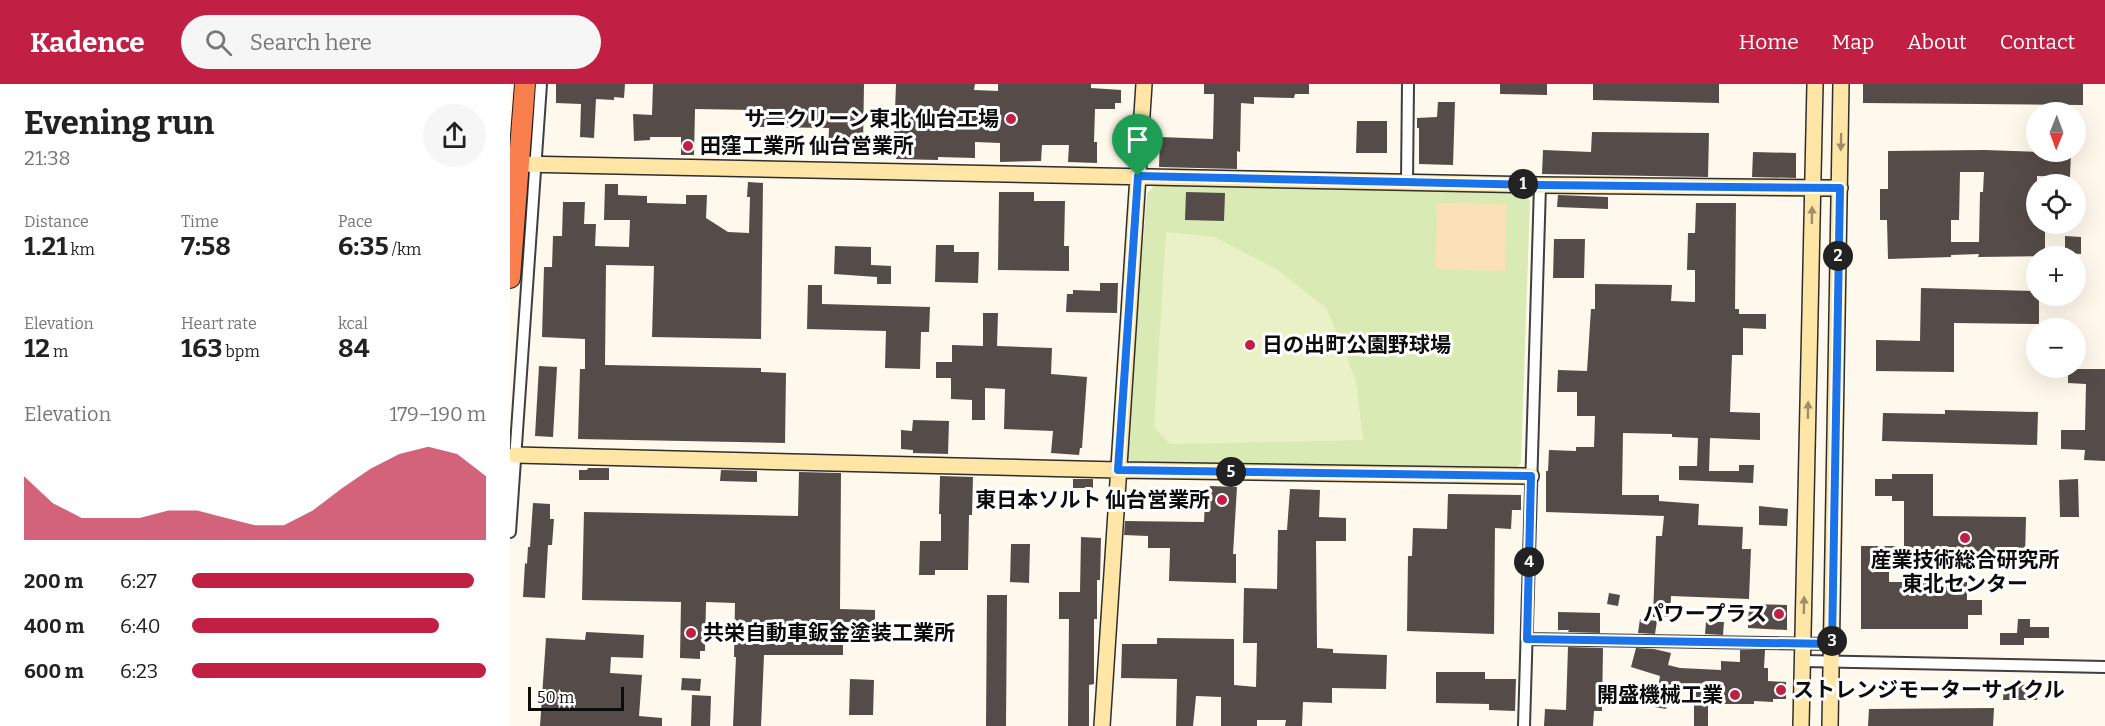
<!DOCTYPE html>
<meta charset="utf-8">
<style>
:root{--surface:#fff;--page:#f6f6f6;--text:#222;--muted:#767676;--accent:#c12044}
body{margin:0;font-family:Bitter,"Noto Sans JP",serif;background:var(--page);color:var(--text);height:100vh;display:flex;flex-direction:column;font-size:22px;white-space:nowrap}
*{box-sizing:border-box;margin:0}
p{font-size:20px;color:var(--muted)}
.icon{flex:none;width:33px;height:33px;fill:none;stroke:currentColor;stroke-width:2;stroke-linecap:round;stroke-linejoin:round}
.map{position:relative;flex:1;overflow:hidden}
.drawer{display:flex;flex-direction:column;background:var(--surface);width:510px}
.drawer>*{flex:none}
.needle{width:39px;rotate:181deg}
.fabs{position:absolute;left:1516px;top:18px;display:grid;gap:12px}
.fabs a{display:grid;place-items:center;width:60px;height:60px;border-radius:50%;background:var(--surface);box-shadow:0 6px 24px #0002;font-size:30px}
.scale{position:absolute;left:18px;bottom:15px;width:96px;box-sizing:border-box;padding-left:6px;border:3px solid #0c0c0c;border-top:0;font-size:16px;line-height:21px;white-space:nowrap;color:#0c0c0c;-webkit-text-stroke:4px #fff;paint-order:stroke}
.pin{position:absolute;display:grid;place-items:center;width:51px;height:51px;color:#fff;margin:-62px -26px;border-radius:50% 50% 50% 0;rotate:-45deg;box-shadow:0 0 6px #0007}
.pin .icon{rotate:45deg}
.km{position:absolute;width:30px;height:30px;margin:-15px;border-radius:50%;background:#222;color:#fff;font-size:16px;line-height:30px;text-align:center}
.round{display:grid;place-items:center;flex:none;width:63px;height:63px;border-radius:32px;background:var(--page)}
.headline{display:flex;align-items:center;justify-content:space-between;height:102px;padding:0 24px}
h1{font-size:33px;font-weight:700;line-height:45px}
.figures{display:grid;grid-template-columns:repeat(3,1fr);gap:9px;height:102px;padding:6px 24px}
.figures div{display:grid;align-content:center}
.figures b{font-size:26px;font-weight:700}
.figures small{font-size:16px;font-weight:400}
.figures p{font-size:16px}
.chart{height:168px;padding:12px 24px}
.chart p{display:flex;justify-content:space-between}
.chart svg{width:100%;height:108px;margin-top:6px;fill:var(--accent);opacity:.7}
ul{padding:0 24px;list-style:none;font-size:20px}
li{display:grid;grid-template-columns:96px 72px 1fr;align-items:center;height:45px}
li i{height:15px;border-radius:8px;background:var(--accent)}
header{display:flex;align-items:center;gap:36px;box-sizing:border-box;height:84px;padding:0 30px;background:var(--accent);color:#fff}
header strong{font-size:28px}
nav{display:flex;gap:33px;margin-inline-start:auto;font-size:21px}
.search{width:420px;height:54px;background:var(--page);display:flex;align-items:center;gap:15px;box-sizing:border-box;padding:0 21px;border-radius:33px;color:var(--muted);font-size:22px}
main{display:flex;flex:1;min-height:0}
.map>svg:first-child{display:block}
.green{fill:#daeab4}
.sand{fill:#fce1b6}
.pitch{fill:#eaf1c6}
.building{fill:#554b48;fill-rule:evenodd}
.lines{fill:none;stroke-linecap:round;stroke-linejoin:round}
.street-casing{stroke:#3f3f3f;stroke-width:14}
.secondary-casing{stroke:#2e2e2e;stroke-width:18}
.highway-casing{stroke:#1d1d1d;stroke-width:22}
.street{stroke:#fff;stroke-width:10}
.secondary{stroke:#ffe6a7;stroke-width:15}
.highway{stroke:#f97f4f;stroke-width:20}
.oneway{fill:#9e8f69}
.route-casing{stroke:#fff;stroke-width:12}
.route{stroke:#1a73e8;stroke-width:8}
.poi-dot{fill:#c12044;stroke:#fff;stroke-width:2}
.labels{text-anchor:middle;dominant-baseline:central;stroke-width:6;stroke-linejoin:round;paint-order:stroke}
.poi-label{font-size:21px;font-weight:bold;fill:#0c0c0c;stroke:#fff;text-anchor:end}
</style>
<header>
<strong>Kadence</strong>
<div class="search"><svg class="icon" aria-label="search" viewBox="0 0 24 24"><circle cx="10" cy="10" r="6"/><path d="M15 15l6 6"/></svg>Search here</div>
<nav><a>Home</a><a>Map</a><a>About</a><a>Contact</a></nav>
</header>
<main>
<section class="drawer">
<div class="headline"><div><h1>Evening run</h1><p>21:38</p></div><a class="round"><svg class="icon" aria-label="share" viewBox="0 0 24 24"><path d="M12 15V3M7 8l5-5 5 5M5 13v7h14v-7"/></svg></a></div>
<div class="figures">
<div><p>Distance</p><b>1.21<small> km</small></b></div>
<div><p>Time</p><b>7:58</b></div>
<div><p>Pace</p><b>6:35<small> /km</small></b></div>
</div>
<div class="figures">
<div><p>Elevation</p><b>12<small> m</small></b></div>
<div><p>Heart rate</p><b>163<small> bpm</small></b></div>
<div><p>kcal</p><b>84</b></div>
</div>
<div class="chart"><p><span>Elevation</span>179–190 m</p>
<svg viewBox="0 0 160 44" preserveAspectRatio="none"><path d="M0 44V18L10 29L20 35L30 35L40 35L50 32L60 32L70 35L80 38L90 38L100 32L110 23L120 15L130 9L140 6L150 9L160 18V44z"/></svg>
</div>
<ul>
<li><b>200 m</b>6:27<i style="width:96%"></i></li>
<li><b>400 m</b>6:40<i style="width:84%"></i></li>
<li><b>600 m</b>6:23<i style="width:100%"></i></li>
</ul>
</section>
<div class="map">
<svg width="1595" height="642" viewBox="0 0 1595 642">
<rect width="100%" height="100%" fill="#fff8ec"/>
<path class="green" d="M646,100L1013,107L1020,117L1011,379L1005,386L625,380L616,373L637,109Z"/>
<path class="sand" d="M927,119L996,120L995,187L926,185Z"/>
<path class="pitch" d="M656,148L704,153L768,186L817,225L846,297L853,356L660,360L644,343Z"/>
<path class="building" d="M46,0H115L114,14L104,13V16L86,15L84,54L70,53L71,20L46,19Z
M143,0H354L353,62L331,61V73H318L319,44L246,43V26L185,25L184,71H171V53H140V56L124,57L123,30L142,31Z
M386,0H465L464,6L488,7V0H581V4L611,6V19H605V25H585L584,58H587V79L558,78L559,61H532L531,77L490,78V59L465,58V74L428,73V76L386,75L387,54H384Z
M694,0H799V10H785L784,14L744,13V20L731,19L730,68L727,67V85L649,83L650,53L703,55L704,10H694Z
M990,0H1037V11L990,10Z
M1083,0H1209V19L1083,16Z
M1353,0H1573V21L1353,19Z
M928,18H945L943,81L909,80V44H907V34L927,33Z
M847,37H877V69H846Z
M1082,48L1199,49L1198,93L1032,90L1033,66L1081,68Z
M1475,66L1561,69L1560,93L1527,92V140H1535V172L1468,173L1469,170L1441,171V173L1378,175L1377,136H1370V105H1378V67ZM1450,88H1474L1473,108H1470L1469,158H1441V136H1449Z
M1243,68L1286,69V94L1242,93Z
M238,98L253,99L251,255L142,253L144,182L96,181L95,281L251,284V288L276,289L275,359L68,355L70,285H75V255L32,253L34,183H42L43,152H52L53,118H75L74,140H86L85,162L119,163L120,136H94L95,100H108V111L137,112V119L176,120V111H197L196,134L218,148L239,149L240,113H237Z
M489,108H524V117H555L554,162H559V187L488,186Z
M676,108L715,109L714,137L675,136Z
M1048,111L1098,113V125L1047,123Z
M1186,119H1226L1225,225H1229V230H1256V245L1233,244V271H1222L1220,328L1250,329V356L1200,354L1199,387H1229V381H1244L1243,399L1169,396V382H1187L1188,354L1162,353V350L1113,349L1112,411H1149V417L1189,420L1188,441L1233,443L1232,465H1241L1239,515L1161,512L1160,533H1143L1146,452H1152L1154,432L1036,428V387H1038L1039,366L1066,367V363H1084L1085,332H1067V308H1047L1048,286L1077,287L1081,225H1085V200L1162,201L1161,217L1185,218V186H1177L1178,149H1185Z
M1555,152L1571,153V170L1555,169Z
M1044,155H1075L1074,194H1043Z
M426,161H444V168H469L468,199L425,198Z
M325,162L361,163V181L381,182V200H367V193L324,190Z
M590,199H608L607,229L556,228L557,210H563V206L590,207Z
M298,201H312V220L420,223L419,248H411L410,285L375,284L376,247L297,245Z
M1411,204L1527,207V212H1529V240L1444,239V288L1366,287V256L1410,257Z
M473,229H488L487,262L542,264L541,290L577,293L572,364H570L569,371L541,369L543,347L494,345L495,305L475,304V336H462V316L441,315V294H426V278H442V261L473,262Z
M29,282L47,283L43,353L25,352Z
M1558,285H1595V377L1574,376L1575,366L1551,365V346H1575L1576,300L1558,299Z
M1435,326L1528,328L1527,361L1372,357L1373,329L1435,330Z
M403,336L439,337L438,370L403,369V366L391,365V346L402,347Z
M78,384H99V396H69V386H77Z
M211,386L247,387V398L210,397Z
M289,388L331,389L330,525L365,526V538H333V571H254L251,642H223L226,573H224L225,519L196,518L195,567H190V575L170,574L171,518L72,516L74,428L288,432Z
M1382,390H1423V432L1516,433L1515,475L1379,474V498H1457V516H1472V531H1458V545H1351V462H1394V417H1382V412H1365V395H1382Z
M430,392L463,393L462,431H459L458,486H425V491H409L410,457H431V430H429Z
M563,395H583V404H563Z
M1568,395L1569,433H1550L1549,396Z
M700,402L727,403L723,470H726V499L659,497L660,464H638V452L614,451L615,437L694,438L695,417L686,416V406H700Z
M780,405L810,406L809,433L836,434V457H806L807,564L823,565V569L877,571L876,605L822,604V619L793,618L792,642H775L776,636H747V642H711V613L686,612L683,642H666L667,595L611,594L612,560H647V554L724,555V601L746,603L747,559H733L734,504L767,505L768,446H777Z
M938,410L1011,411V426H1002L1001,445L985,444L984,550L897,547L898,472H902L903,444L937,445Z
M23,419L40,420V435H44L42,461H38L35,514L13,513L15,479L17,480L18,463H20Z
M1249,422L1278,425L1277,442L1249,441Z
M571,453L591,454L590,496H587V535H584V600L579,601V642H558L559,535H549V508H570Z
M501,460H520L519,499L500,498Z
M1099,509L1110,511L1108,522L1097,520Z
M477,511H497L496,642H476Z
M1239,520L1277,521V546L1238,544Z
M1048,528L1090,529V549L1058,548L1059,546H1048Z
M1130,535L1147,537L1145,550L1128,549Z
M1508,535H1520V543H1539V554H1514V561H1490V549H1507Z
M1196,538H1214L1213,551L1195,550Z
M76,548L134,551L133,574L101,573L100,589L132,591L129,632L152,634V642H30L36,554L75,556Z
M1058,563L1093,564L1092,627H1084L1083,642H1034L1035,625L1056,626Z
M1126,564L1144,565L1161,569L1158,581L1170,584L1211,586V577L1230,578V566H1255L1254,584H1258V597L1276,598V615H1263V618L1244,617V620H1198V642H1184V601L1161,600L1156,625L1145,623L1150,592L1121,583Z
M926,588H975V595H1006L1005,627L979,626V620L926,619Z
M172,594L191,595L190,607L171,606Z
M340,595L364,596L363,631H339Z
M1529,600L1527,616H1493L1494,602Z
M182,611L201,612L200,642H181Z
M1484,624L1483,642H1358L1359,625Z"/>
<g class="lines">
<defs>
<path id="street" d="M897,98L898,0
M0,448L31,0
M1017,555L1321,560
M1293,577L1595,583
M1014,642L1030,101"/>
<path id="secondary" d="M10,80L1030,101L1330,104
M5,371L608,386L1021,392
M592,642L634,0
M1291,642L1305,0
M1320,642L1331,0"/>
<path id="highway" d="M0,194L15,0"/>
</defs>
<use href="#street" class="street-casing"/>
<use href="#secondary" class="secondary-casing"/>
<use href="#highway" class="highway-casing"/>
<use href="#street" class="street"/>
<use href="#secondary" class="secondary"/>
<use href="#highway" class="highway"/>
</g>
<defs><path id="oneway-solid" d="M-6-.8H1V-3.2L6.5 0L1 3.2V.8H-6Z" transform="scale(1.5)"/></defs>
<g class="oneway">
<use href="#oneway-solid" transform="translate(1331 58) rotate(91)"/>
<use href="#oneway-solid" transform="translate(1302 131) rotate(-89)"/>
<use href="#oneway-solid" transform="translate(1298 326) rotate(-89)"/>
<use href="#oneway-solid" transform="translate(1294 521) rotate(-89)"/>
</g>
<g class="lines">
<defs>
<path id="route" d="M628,92L1030,101L1330,104L1322,560L1017,555L1021,392L608,386Z"/>
</defs>
<use href="#route" class="route-casing"/>
<use href="#route" class="route"/>
</g>
<g class="poi-dot">
<circle cx="501" cy="35" r="6"/>
<circle cx="178" cy="62" r="6"/>
<circle cx="740" cy="261" r="6"/>
<circle cx="712" cy="416" r="6"/>
<circle cx="1455" cy="454" r="6"/>
<circle cx="1269" cy="530" r="6"/>
<circle cx="181" cy="549" r="6"/>
<circle cx="1271" cy="606" r="6"/>
<circle cx="1225" cy="611" r="6"/>
</g>
<g class="labels">
<g class="poi-label">
<text x="489" y="35">サニクリーン東北 仙台工場</text>
<text x="190" y="62" text-anchor="start">田窪工業所 仙台営業所</text>
<text x="752" y="261" text-anchor="start">日の出町公園野球場</text>
<text x="700" y="416">東日本ソルト 仙台営業所</text>
<text x="1455" y="476" text-anchor="middle">産業技術総合研究所<tspan x="1455" dy="24">東北センター</tspan></text>
<text x="1257" y="530">パワープラス</text>
<text x="193" y="549" text-anchor="start">共栄自動車鈑金塗装工業所</text>
<text x="1283" y="606" text-anchor="start">ストレンジモーターサイクル</text>
<text x="1213" y="611">開盛機械工業</text>
</g>
</g>
</svg>
<div class="fabs">
<a><svg class="needle" viewBox="-14 -14 28 28"><path d="M0-13l5 13h-10z" fill="#e53935"/><path d="M0 13l5-13h-10z" fill="#767676"/></svg></a>
<a><svg class="icon" aria-label="locate" viewBox="0 0 24 24"><circle cx="12" cy="12" r="6"/><path d="M12 2v4M12 18v4M2 12h4M18 12h4"/></svg></a>
<a>+</a>
<a>−</a>
</div>
<div class="scale">50 m</div>
<div class="pin" style="left:628px;top:92px;background:#1e9e55"><svg class="icon" aria-label="arrive" viewBox="0 0 24 24"><path d="M6 21V4h12l-3 4 3 4H6"/></svg></div>
<b class="km" style="left:1013px;top:100px">1</b>
<b class="km" style="left:1328px;top:172px">2</b>
<b class="km" style="left:1322px;top:557px">3</b>
<b class="km" style="left:1019px;top:478px">4</b>
<b class="km" style="left:721px;top:388px">5</b>
</div>
</main>
